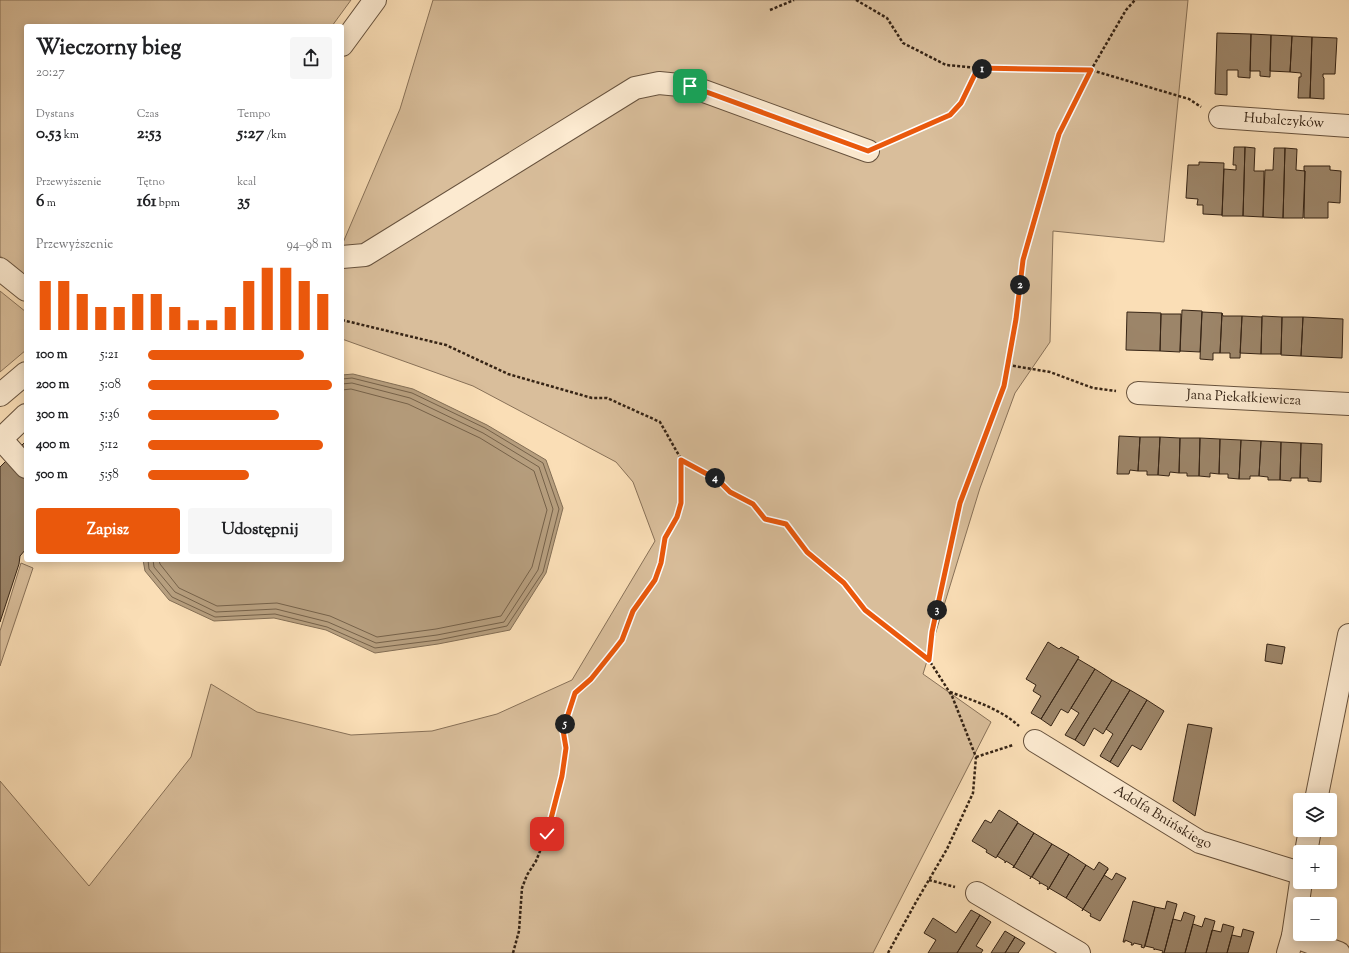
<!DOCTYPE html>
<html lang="pl">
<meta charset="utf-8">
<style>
:root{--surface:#fff;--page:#f6f6f6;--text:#202124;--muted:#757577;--accent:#ea580c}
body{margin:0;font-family:"Sorts Mill Goudy",serif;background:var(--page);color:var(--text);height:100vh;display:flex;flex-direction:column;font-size:15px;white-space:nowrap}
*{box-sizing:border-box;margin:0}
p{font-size:13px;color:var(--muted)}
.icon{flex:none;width:22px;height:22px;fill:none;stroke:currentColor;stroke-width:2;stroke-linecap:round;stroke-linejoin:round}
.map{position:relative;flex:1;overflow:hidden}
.panel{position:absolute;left:24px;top:24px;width:320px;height:538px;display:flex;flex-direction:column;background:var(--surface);border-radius:4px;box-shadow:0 2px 10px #0003}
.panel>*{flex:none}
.fabs{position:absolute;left:1293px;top:793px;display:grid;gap:8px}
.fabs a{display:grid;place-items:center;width:44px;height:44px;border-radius:4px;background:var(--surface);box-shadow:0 2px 10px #0003;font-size:20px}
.pin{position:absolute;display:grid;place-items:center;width:34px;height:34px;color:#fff;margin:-17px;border-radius:8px;box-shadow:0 2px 6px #0006}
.km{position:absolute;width:20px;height:20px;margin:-10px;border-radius:50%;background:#222;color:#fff;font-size:11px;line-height:20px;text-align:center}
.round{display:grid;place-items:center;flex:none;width:42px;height:42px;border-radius:4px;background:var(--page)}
.head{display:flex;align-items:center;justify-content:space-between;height:68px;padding:0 12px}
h1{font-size:22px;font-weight:700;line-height:30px}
.figures{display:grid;grid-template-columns:repeat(3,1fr);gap:6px;height:68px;padding:4px 12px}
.figures div{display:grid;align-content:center}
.figures b{font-size:17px;font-weight:700}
.figures small{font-size:11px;font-weight:400}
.figures p{font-size:11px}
.chart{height:112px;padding:8px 12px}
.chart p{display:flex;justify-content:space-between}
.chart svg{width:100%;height:72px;margin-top:4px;stroke:var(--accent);stroke-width:6}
.action{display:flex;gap:8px;margin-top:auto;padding:8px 12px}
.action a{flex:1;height:46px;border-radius:4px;background:var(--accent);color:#fff;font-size:16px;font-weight:700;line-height:46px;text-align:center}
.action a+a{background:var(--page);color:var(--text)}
ul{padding:0 12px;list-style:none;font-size:13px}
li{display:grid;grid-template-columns:64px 48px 1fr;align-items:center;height:30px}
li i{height:10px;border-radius:5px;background:var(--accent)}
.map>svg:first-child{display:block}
.green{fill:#d9be9b;stroke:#887158}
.water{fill:#b79f7f;stroke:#836e55}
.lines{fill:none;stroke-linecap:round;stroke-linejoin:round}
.shore{stroke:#76624a;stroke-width:1}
.building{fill:#9c8569;stroke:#362415}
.minor-casing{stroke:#67523d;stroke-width:24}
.path{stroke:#362415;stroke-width:2.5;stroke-dasharray:3 2;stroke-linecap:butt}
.minor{stroke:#fcead0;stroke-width:22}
.route-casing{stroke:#fff;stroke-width:8}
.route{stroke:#ea580c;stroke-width:5}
.labels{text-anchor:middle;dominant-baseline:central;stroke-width:3.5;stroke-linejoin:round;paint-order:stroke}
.street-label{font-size:14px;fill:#362415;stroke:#fcead0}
</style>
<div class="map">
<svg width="1349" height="953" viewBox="0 0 1349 953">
<rect width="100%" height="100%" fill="#fadeb6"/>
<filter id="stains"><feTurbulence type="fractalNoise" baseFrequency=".005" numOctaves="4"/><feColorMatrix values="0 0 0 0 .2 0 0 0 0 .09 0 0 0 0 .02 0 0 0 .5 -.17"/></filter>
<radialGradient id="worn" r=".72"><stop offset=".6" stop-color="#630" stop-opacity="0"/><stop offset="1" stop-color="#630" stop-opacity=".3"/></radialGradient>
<path class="green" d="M0,0H351L332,26H26V276L0,256Z
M433,0H1188L1164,242L1053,231L1050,342L1015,393L980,488L923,674L991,722L873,953H0V781L89,886L191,757L211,684L257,712L351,735L432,731L497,714L572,680L655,541L633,482L616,462L473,386L342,339V245L400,109Z
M0,291L26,312V350L0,372Z
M21,563L33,568L0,666V631Z"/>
<path class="water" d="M353,374L413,389L487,425L546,460L563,508L546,573L510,630L438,644L375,653L326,630L274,618L214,621L169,600L145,571L143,560H342V375Z"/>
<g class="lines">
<path class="shore" d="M148,560L149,569L172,597L215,617L275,614L327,627L375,648L438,640L507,626L543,572L559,509L543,463L485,428L412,393L352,378L342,379
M153,560L154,567L175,592L216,612L276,609L328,622L376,643L437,635L504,622L538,570L553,509L539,467L483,433L410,398L352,383L342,384
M159,560L160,564L179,588L217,606L277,603L330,616L377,637L436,629L501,616L532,567L547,510L534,471L480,438L408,404L351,389L342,390"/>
</g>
<path class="building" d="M1217,33L1251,34L1250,78L1238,77V70H1227V95L1215,94Z
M1251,34L1271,35L1270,77L1260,76V71H1250Z
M1271,35L1292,36L1290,72L1270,71Z
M1292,36L1312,37L1310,98H1298L1299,77H1301V73L1290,72Z
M1312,37L1337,38L1335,74H1323V77L1324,78V99L1310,98Z
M1234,147H1245L1243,216H1222L1224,169L1236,170V165H1233Z
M1245,147L1255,148L1254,171H1264L1263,217L1243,216Z
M1274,148H1285L1283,218L1263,217L1265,170H1273Z
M1285,148L1297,149L1296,170L1305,171L1303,218H1283Z
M1199,162L1224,163L1222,215L1203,214V205H1197L1198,199L1186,198L1188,165H1199Z
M1304,166H1330V170L1341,171L1340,203L1328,202V218H1304L1305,171H1304Z
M1182,310L1202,311L1200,352L1180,351Z
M1127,312L1161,313L1160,351L1126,350Z
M1202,312L1222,313L1220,353H1213V360L1200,359Z
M1222,313L1223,316H1242L1240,358H1230V353H1220Z
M1161,314H1181L1180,352L1160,351Z
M1242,316L1262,317L1261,354L1240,353Z
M1262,316L1282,317L1281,354H1261Z
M1282,317H1303L1301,356L1281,355Z
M1303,317L1343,319L1342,358L1301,356Z
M1119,436L1140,437L1138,471L1130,470L1129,474H1117Z
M1140,437H1160L1158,475H1147V471H1138Z
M1160,437L1180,438L1179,473L1170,472L1169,476L1158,475Z
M1180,438H1200L1199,476H1187V473H1179Z
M1200,438L1220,439L1219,474L1210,473V477L1199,476Z
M1220,439L1241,440L1239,479L1228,478V474H1219Z
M1241,440L1261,441L1259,476H1250V479H1239Z
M26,441V452L21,446Z
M1261,441L1281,442L1280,480H1268V477L1259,476Z
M1281,442L1301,443L1300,478H1291V481L1280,480Z
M1301,443L1322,444L1321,482L1308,481V478H1300Z
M9,458L26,478V549L20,556L19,564L0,622V467Z
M1048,642L1059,649L1061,647L1079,657L1041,719L1031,713L1041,696L1033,691L1036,685L1026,679Z
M1267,644L1285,647L1282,664L1265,661Z
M1078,659L1095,669L1068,713L1061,709L1051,726L1041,719Z
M1095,669L1112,680L1075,740L1065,735L1079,713L1071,708Z
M1112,680L1130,690L1103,734L1094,728L1084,746L1075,740Z
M1130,690L1147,700L1110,762L1100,756L1113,734L1106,729Z
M1147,700L1164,711L1141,750L1132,745L1118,767L1110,762Z
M1188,724L1212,728L1195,816L1173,801Z
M999,810L1018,822L996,858L986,852L987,850L972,841L985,820L991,823Z
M1018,823L1034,833L1013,868L1014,866L1006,861L1005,863V861L997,856Z
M1034,833L1052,844L1030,879L1031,877L1014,867L1013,868Z
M1052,844L1069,854L1048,890L1047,889L1048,887L1041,883L1039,884L1040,882L1032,877Z
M1069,854L1086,865L1066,898L1049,888Z
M1099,862L1108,868V869L1083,909L1066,898L1086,865L1094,870Z
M1108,869L1104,875L1112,880L1116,873L1126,878L1100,921L1090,916L1091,914L1083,909L1082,911Z
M1133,901L1155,907L1144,948L1141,947L1142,945L1134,943L1133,945H1131L1132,943L1125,940V942H1123Z
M1167,901L1177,904L1164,953H1162L1163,951L1155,949L1154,950V948L1145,946L1155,907L1165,909Z
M971,910L980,915L957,953H928L936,940L924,933L933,918L956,933Z
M1184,912L1195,916L1185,953H1164L1173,919L1181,921Z
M980,915L991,922L976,946L983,950L981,953H957Z
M1205,918L1215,921L1206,953H1185L1193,924L1202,927Z
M1223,924L1234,927L1227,953H1206L1212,930L1221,932Z
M1243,929L1254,932L1248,953H1227L1232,935L1241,937Z
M1005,931L1015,937L1005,953H991Z
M1015,937L1025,943L1018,953H1005Z"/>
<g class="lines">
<defs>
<g id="minor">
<path d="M342,45L375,0"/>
<path id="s1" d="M1220,117L1349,126"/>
<path d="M342,257L365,255L635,88L659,83L690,86L868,151"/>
<path d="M0,269L26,290"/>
<path id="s2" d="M1138,393L1349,404"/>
<path d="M0,395L26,373"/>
<path d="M26,415L1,439L26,467"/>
<path id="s3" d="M1035,741L1200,842L1300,873"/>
<path d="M1316,800L1349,635"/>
<path d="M1306,852L1310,830"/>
<path d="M977,893L1079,953"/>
<path d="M1293,936L1339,953"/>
<path d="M1288,953L1293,936L1301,882"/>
</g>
</defs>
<use href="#minor" class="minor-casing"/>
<path class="path" d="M856,0L887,18L903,43L946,65L978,68L1091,70L1189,99L1201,107
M770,10L794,0
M887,142L950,115L961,103L978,68
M342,320L446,345L508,374L592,398H607L660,422L681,459L718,480L730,491L753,504L765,519L786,524L807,552L844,583L865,610L929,660
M1008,365L1050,372L1093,388L1116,391
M950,692C974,701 999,708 1019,726
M976,757L1013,745
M929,880L955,887
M513,953L519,931L522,888L527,875L536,861L547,834L562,775L566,748L563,730L575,693L591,679L615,649L622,640L633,611L655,580L661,563L665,538L677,517L681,503V459
M888,953L916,902L947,849L973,793L976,757L952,696L929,660L932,632L960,503L1004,386L1016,319L1023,260L1059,134L1091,70L1126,10L1135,0"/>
<use href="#minor" class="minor"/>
</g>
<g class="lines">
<defs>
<path id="route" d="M547,834L562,776L566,748L563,730L575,693L591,679L615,649L622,640L633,611L655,580L661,563L665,538L677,517L681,503V460L718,480L730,492L753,504L765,519L786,524L807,552L844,583L865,610L929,660L932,632L960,503L1004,386L1016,319L1023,260L1059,134L1091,70L978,68L961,103L950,115L868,151L690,86"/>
</defs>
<use href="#route" class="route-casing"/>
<use href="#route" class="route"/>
</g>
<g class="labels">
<g class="street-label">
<text stroke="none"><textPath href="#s1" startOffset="64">Hubalczyków</textPath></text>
<text stroke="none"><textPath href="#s2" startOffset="106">Jana Piekałkiewicza</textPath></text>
<text stroke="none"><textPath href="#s3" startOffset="149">Adolfa Bnińskiego</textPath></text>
</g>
</g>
<rect width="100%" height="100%" filter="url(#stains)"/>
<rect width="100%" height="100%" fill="url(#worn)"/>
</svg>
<div class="fabs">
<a><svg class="icon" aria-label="layers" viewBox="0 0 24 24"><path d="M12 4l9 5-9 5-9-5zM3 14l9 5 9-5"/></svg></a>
<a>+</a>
<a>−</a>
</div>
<div class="pin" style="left:690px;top:86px;background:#1e9e55"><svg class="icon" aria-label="arrive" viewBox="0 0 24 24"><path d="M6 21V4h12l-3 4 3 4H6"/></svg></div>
<div class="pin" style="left:547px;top:834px;background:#d93025"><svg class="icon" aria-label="check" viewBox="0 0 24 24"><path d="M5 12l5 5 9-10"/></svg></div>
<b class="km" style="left:982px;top:69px">1</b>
<b class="km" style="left:1020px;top:285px">2</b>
<b class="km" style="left:937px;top:610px">3</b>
<b class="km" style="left:715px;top:478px">4</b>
<b class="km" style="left:565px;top:724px">5</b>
<section class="panel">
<div class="head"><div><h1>Wieczorny bieg</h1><p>20:27</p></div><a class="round"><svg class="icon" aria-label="share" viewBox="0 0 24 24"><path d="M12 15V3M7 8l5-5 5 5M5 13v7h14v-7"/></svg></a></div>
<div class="figures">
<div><p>Dystans</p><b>0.53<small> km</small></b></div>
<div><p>Czas</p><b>2:53</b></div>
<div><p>Tempo</p><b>5:27<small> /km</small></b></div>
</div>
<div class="figures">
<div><p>Przewyższenie</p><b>6<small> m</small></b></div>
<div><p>Tętno</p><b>161<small> bpm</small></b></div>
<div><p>kcal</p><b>35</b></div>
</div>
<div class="chart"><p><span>Przewyższenie</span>94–98 m</p>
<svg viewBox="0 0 160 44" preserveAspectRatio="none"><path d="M5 44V14M15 44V14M25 44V22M35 44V30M45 44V30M55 44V22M65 44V22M75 44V30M85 44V38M95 44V38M105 44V30M115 44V14M125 44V6M135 44V6M145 44V14M155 44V22"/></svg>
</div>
<ul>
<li><b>100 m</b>5:21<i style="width:85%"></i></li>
<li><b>200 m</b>5:08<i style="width:100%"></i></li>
<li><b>300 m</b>5:36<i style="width:71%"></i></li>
<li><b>400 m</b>5:12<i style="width:95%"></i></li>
<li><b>500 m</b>5:58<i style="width:55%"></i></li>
</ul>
<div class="action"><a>Zapisz</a><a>Udostępnij</a></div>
</section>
</div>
